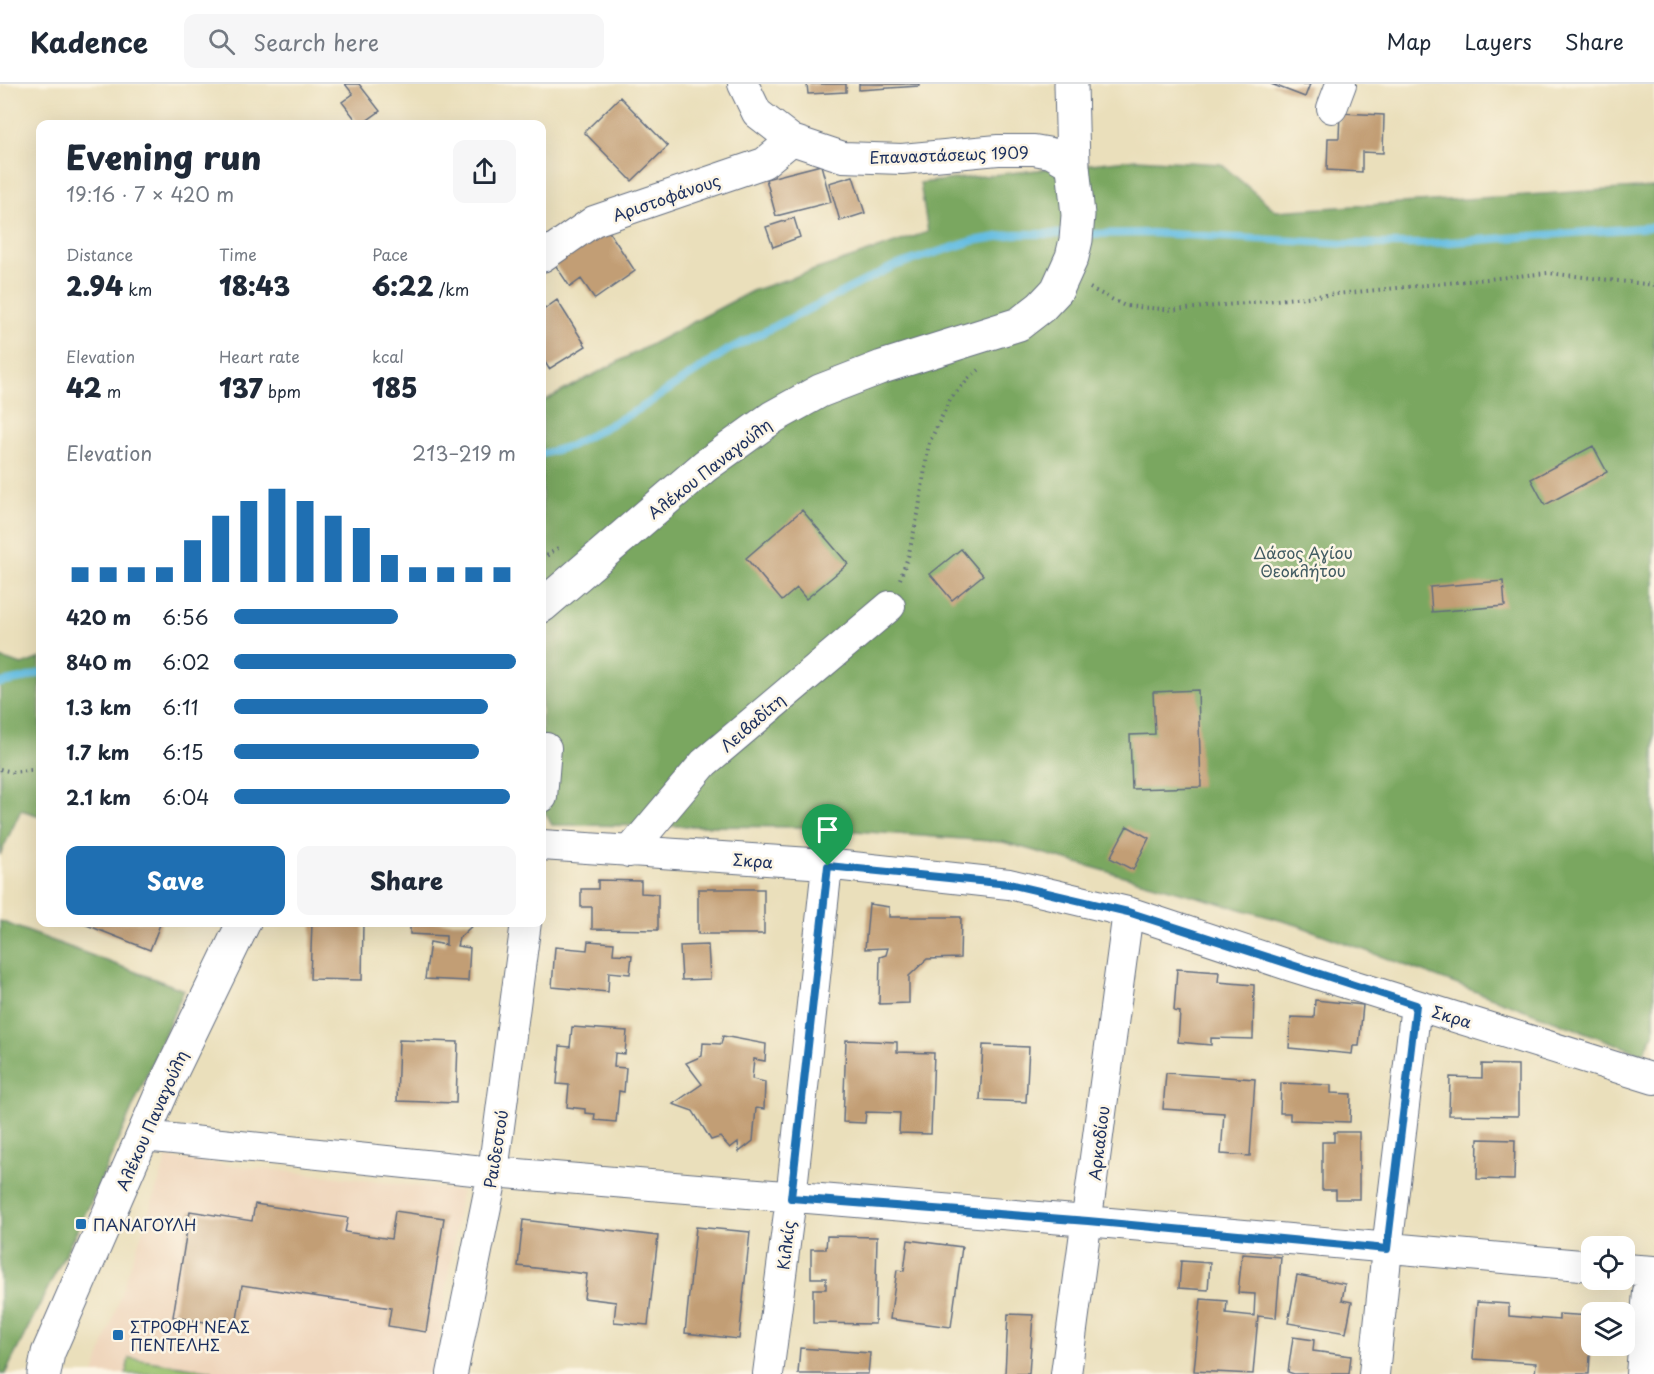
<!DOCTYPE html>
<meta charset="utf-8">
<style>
:root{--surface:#fff;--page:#f6f6f7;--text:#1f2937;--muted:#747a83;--line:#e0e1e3;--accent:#1f6fb2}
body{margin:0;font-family:"Playpen Sans",sans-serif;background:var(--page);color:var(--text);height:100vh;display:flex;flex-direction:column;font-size:22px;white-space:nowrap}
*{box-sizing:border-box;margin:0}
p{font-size:20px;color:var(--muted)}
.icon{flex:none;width:33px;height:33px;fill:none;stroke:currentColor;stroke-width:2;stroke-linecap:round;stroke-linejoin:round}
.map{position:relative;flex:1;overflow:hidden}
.sheet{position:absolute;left:36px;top:36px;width:510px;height:807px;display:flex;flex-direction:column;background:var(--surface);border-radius:12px;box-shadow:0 6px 24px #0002}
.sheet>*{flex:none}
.controls{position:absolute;left:1581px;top:1152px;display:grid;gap:12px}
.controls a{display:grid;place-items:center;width:54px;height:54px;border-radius:12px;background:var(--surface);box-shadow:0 6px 24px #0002;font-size:30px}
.pin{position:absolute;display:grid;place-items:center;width:51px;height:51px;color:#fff;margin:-62px -26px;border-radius:50% 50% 50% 0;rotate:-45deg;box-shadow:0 0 6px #0007}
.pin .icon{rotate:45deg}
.round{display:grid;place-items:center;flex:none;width:63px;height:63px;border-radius:12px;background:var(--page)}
.overview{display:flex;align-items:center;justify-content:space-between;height:102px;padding:0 30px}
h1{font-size:33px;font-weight:800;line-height:45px}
.figures{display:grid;grid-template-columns:repeat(3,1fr);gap:9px;height:102px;padding:6px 30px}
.figures div{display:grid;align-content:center}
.figures b{font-size:26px;font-weight:800}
.figures small{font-size:16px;font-weight:400}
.figures p{font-size:16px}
.chart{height:168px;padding:12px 30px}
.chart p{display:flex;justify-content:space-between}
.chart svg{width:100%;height:108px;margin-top:6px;stroke:var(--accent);stroke-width:6}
.action{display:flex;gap:12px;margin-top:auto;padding:12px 30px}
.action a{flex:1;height:69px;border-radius:12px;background:var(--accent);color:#fff;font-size:24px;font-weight:800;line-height:69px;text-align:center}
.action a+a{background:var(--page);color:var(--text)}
ul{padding:0 30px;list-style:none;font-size:20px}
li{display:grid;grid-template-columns:96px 72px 1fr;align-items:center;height:45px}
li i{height:15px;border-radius:8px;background:var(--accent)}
header{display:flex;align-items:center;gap:36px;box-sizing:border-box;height:84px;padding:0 30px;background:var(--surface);border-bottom:2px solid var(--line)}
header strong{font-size:28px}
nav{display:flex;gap:33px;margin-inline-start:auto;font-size:21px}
.search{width:420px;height:54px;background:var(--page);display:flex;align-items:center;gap:15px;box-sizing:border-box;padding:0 21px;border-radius:12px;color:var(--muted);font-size:22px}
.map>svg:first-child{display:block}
.built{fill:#efd6bc}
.green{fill:#99c16d;stroke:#5a7866;stroke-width:1.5}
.forest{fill:#7aa760;stroke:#4a6b5f;stroke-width:1.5}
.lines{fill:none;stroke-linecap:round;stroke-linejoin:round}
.stream{stroke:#65bde2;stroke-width:8}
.building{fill:#c29e74}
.minor-casing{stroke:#636d7f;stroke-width:32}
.major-casing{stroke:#636d7f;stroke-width:35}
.path{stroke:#636d7f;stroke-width:4;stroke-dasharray:1.5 4.5;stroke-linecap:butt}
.minor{stroke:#fff;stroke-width:30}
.major{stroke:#fff;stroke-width:33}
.route-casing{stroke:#fff;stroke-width:12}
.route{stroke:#1f6fb2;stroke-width:8}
.poi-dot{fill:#1f6fb2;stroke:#fcf5e5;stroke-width:2}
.labels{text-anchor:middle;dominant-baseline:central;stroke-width:5;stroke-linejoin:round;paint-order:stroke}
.street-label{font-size:16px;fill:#1b2f5e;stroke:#fcf5e5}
.park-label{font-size:16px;fill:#415b62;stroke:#fcf5e5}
.poi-label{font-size:16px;fill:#1b2f5e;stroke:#fcf5e5;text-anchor:start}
</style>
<header>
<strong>Kadence</strong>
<div class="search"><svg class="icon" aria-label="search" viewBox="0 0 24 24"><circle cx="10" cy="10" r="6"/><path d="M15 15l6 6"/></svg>Search here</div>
<nav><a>Map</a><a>Layers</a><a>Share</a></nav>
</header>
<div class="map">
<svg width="1654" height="1290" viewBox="0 0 1654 1290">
<rect width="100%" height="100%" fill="#fcf5e5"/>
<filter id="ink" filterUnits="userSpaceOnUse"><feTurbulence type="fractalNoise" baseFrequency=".0167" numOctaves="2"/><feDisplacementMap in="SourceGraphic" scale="12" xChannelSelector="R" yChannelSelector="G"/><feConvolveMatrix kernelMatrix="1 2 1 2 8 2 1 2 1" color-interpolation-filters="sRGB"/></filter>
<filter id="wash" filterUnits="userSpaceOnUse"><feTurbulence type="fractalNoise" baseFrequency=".008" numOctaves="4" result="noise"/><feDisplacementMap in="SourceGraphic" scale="24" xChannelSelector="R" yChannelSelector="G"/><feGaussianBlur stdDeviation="1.35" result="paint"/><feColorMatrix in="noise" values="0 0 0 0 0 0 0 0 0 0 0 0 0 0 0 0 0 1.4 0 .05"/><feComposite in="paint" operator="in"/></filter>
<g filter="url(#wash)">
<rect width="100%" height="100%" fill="#eadfbb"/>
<path class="built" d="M167,1074L461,1107L434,1290H94Z"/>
<path class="green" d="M129,1274L212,1287V1290H126Z"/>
<path class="forest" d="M1136,75L1221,80L1276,127L1654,103V949L1643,970L1297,841L1003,758L800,743L552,741L542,723V318L752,207L928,148L920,99Z
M0,574L22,581L40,574V732L21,726L0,771Z
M0,837L184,906L93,1114L5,1290H0Z"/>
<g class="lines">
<path class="stream" d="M1082,150L1152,149L1347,160H1423L1654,143
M542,370L570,362L641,324L728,266L894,182L973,157L1015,150H1069
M0,599L22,595L40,589"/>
</g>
<g id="blocks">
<path class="building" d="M345,0H359L380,27L362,40H359L342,18L353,10Z
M807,0H846V8L808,10Z
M859,0H919V2L859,6Z
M1271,0H1310L1305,13Z
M620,13L668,62L632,97L584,48Z
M1340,29L1384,31L1383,69L1362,68V88L1327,86L1328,54H1339Z
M821,81L831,118L776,132L766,95Z
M853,92L865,129L840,137L829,99Z
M794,134L800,153L773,163L766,143Z
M604,140L635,187L595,215L581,195L570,203L552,176Z
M557,216L586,262L549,285L542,273V227Z
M1593,362L1607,388L1545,421L1531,395Z
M802,426L848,480L806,515L797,504L782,517L746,474Z
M961,465L983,491L952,516L930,490Z
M1503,497L1505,522L1432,528L1430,503Z
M1198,606L1201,703L1132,705L1130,651L1155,650L1153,608Z
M1127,742L1149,754L1133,786L1110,774Z
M598,796L641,797V809L658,810V846L592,845V823H581V805H598Z
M698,805H764V850H698Z
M869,820L889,823V833H961L960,874L927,875L909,892V919L879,920L880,873L886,871L888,864L865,865Z
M79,838H161L150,866Z
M312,838H363L362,896L310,895Z
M410,838H476L459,854L457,862L470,864L468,897L425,895L430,858L446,861V852L410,850Z
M588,857L614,859L613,870L632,871L630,890L609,888L608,908L552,903L555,863L587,866Z
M708,861L710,895L682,896L680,862Z
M1177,885L1219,888L1218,898L1254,901L1253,955L1211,954V961L1178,958L1180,928L1174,927Z
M1315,916L1363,921L1359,962H1353L1352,970L1289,964L1291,933L1314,934Z
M572,943L627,947L625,970L615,969L614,983L626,984L624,1008L619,1007L616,1038L594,1036L595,1030L585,1029V1025L567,1023L569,1001L557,1000L560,962L570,963Z
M723,952L766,960L765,977L754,975L752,995L765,998L764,1025L756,1024L753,1057L739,1068L738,1058L730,1064L720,1053L711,1056L693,1027L673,1020L702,1000L686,979L702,972L703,959L721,960Z
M399,956L458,958L456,1019L397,1017Z
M846,956L897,958V968L934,969L931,1050L899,1049L900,1029L866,1028L865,1039L843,1038Z
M983,961L1029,963L1026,1018L980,1016Z
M1482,980L1518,981V1032L1449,1031L1450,993L1482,994Z
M1166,989L1255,995L1250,1072L1221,1070L1224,1029L1163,1025Z
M1281,999L1331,1001V1009L1351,1010L1350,1038L1290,1036V1029H1280Z
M1334,1048H1359V1115H1336V1106H1322V1058H1334Z
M1478,1055L1515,1056L1514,1096L1477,1095Z
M255,1120L348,1134L345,1148L391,1155L395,1127L444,1134L426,1248L388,1242L391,1224L242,1201L236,1243L173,1233L190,1127L252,1137Z
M523,1136L658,1152L648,1241L614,1238L616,1218L584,1214L587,1190L518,1182Z
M696,1143L750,1148L739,1255L685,1249Z
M827,1152L877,1153L875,1240L813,1239V1205H826V1194H811V1165H826Z
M908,1156L962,1163L951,1243L890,1235L897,1186L904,1187Z
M1242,1170L1281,1173L1276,1234L1258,1232L1253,1290L1194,1287L1201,1215L1227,1217L1226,1229L1254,1232L1255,1210L1238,1209Z
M1181,1177L1210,1179L1208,1206L1179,1204Z
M1297,1191L1345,1200L1342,1216L1352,1218L1346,1249L1288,1239Z
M1477,1218L1509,1220V1232L1559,1236V1230L1592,1232L1589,1290H1535L1536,1279L1473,1275Z
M1008,1230L1033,1231L1029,1290H1005Z
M1293,1253L1314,1256L1313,1267L1351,1272L1349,1290H1294L1288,1288Z
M800,1264L870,1269L868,1290H798Z"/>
</g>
</g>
<g filter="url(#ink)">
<use href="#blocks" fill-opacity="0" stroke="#636d7f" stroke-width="1.5"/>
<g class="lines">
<defs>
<path id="minor" d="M743,0L757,29L792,56L843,73L902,75L998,66H1034L1051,69L1073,82
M1332,24L1341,0
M542,173L594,137L764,79L792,56
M542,713L546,664
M542,761L825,780L1009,800L1128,828L1291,882L1654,995
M629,768L704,679L890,522
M144,1052L493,1088L1087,1137L1592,1182
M1624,1185L1654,1187
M452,1290L493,1088L526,838
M768,1290L791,1114L827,782
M1066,1290L1128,828
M1374,1290L1387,1165L1416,921
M1641,1290L1648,1208L1654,1189"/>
<path id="major" d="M542,522L705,382L773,333L820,307L882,283L1019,240L1041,223L1057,206L1072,173L1076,156L1078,131L1073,82L1071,0
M44,1290L48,1269L165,1001L244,838"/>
</defs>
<use href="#minor" class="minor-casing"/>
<use href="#major" class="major-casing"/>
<path class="path" d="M1090,204L1125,222L1175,226L1548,189L1654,201
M542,475L561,462
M900,495L908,473L918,430L929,359L951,314L970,293L979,286
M0,685L13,688L40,685"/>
<use href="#minor" class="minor"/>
<use href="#major" class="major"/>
</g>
</g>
<g class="lines" filter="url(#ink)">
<defs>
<path id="route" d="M828,782L1009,800L1128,828L1416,921L1387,1165L1088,1137L791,1114Z"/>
</defs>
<use href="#route" class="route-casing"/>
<use href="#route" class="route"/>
</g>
<g class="poi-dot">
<rect x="75" y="1134" width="12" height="12" rx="3"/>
<rect x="112" y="1245" width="12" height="12" rx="3"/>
</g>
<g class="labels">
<g class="street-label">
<text transform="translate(949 70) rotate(-2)">Επαναστάσεως 1909</text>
<text transform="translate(666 113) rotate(-19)">Αριστοφάνους</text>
<text transform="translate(709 384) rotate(-38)">Αλέκου Παναγούλη</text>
<text transform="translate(752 638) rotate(-41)">Λειβαδίτη</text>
<text transform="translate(753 776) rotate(4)">Σκρα</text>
<text transform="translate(1452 932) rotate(17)">Σκρα</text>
<text transform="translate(151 1036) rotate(-66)">Αλέκου Παναγούλη</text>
<text transform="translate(1098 1059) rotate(-83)">Αρκαδίου</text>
<text transform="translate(495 1065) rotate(-81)">Ραιδεστού</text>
<text transform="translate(785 1161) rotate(-83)">Κιλκίς</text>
</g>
<g class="park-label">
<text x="1303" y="468">Δάσος Αγίου<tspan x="1303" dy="18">Θεοκλήτου</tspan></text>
</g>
<g class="poi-label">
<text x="93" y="1140">ΠΑΝΑΓΟΥΛΗ</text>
<text x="130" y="1242">ΣΤΡΟΦΗ ΝΕΑΣ<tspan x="130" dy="18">ΠΕΝΤΕΛΗΣ</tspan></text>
</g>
</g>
</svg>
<div class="controls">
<a><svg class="icon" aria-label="locate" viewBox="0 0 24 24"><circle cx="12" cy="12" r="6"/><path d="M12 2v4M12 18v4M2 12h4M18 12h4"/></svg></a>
<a><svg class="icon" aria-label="layers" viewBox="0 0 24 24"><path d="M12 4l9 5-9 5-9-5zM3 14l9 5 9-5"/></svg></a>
</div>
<div class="pin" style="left:828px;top:782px;background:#1e9e55"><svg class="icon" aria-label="arrive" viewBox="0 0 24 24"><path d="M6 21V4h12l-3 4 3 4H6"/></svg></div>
<section class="sheet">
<div class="overview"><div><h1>Evening run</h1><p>19:16 · 7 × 420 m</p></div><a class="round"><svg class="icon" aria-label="share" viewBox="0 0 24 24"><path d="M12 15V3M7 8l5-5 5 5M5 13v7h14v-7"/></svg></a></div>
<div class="figures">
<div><p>Distance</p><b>2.94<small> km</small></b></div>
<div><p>Time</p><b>18:43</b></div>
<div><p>Pace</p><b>6:22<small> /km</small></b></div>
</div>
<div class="figures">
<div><p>Elevation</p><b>42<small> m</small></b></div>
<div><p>Heart rate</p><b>137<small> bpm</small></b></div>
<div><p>kcal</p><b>185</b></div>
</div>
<div class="chart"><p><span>Elevation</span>213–219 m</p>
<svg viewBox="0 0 160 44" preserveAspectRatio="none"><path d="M5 44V38M15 44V38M25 44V38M35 44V38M45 44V27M55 44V17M65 44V11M75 44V6M85 44V11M95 44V17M105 44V22M115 44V33M125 44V38M135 44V38M145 44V38M155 44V38"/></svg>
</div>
<ul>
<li><b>420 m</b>6:56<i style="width:58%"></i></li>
<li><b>840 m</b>6:02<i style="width:100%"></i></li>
<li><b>1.3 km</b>6:11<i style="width:90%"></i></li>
<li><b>1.7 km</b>6:15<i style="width:87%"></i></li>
<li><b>2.1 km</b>6:04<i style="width:98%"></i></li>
</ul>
<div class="action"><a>Save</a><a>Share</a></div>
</section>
</div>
